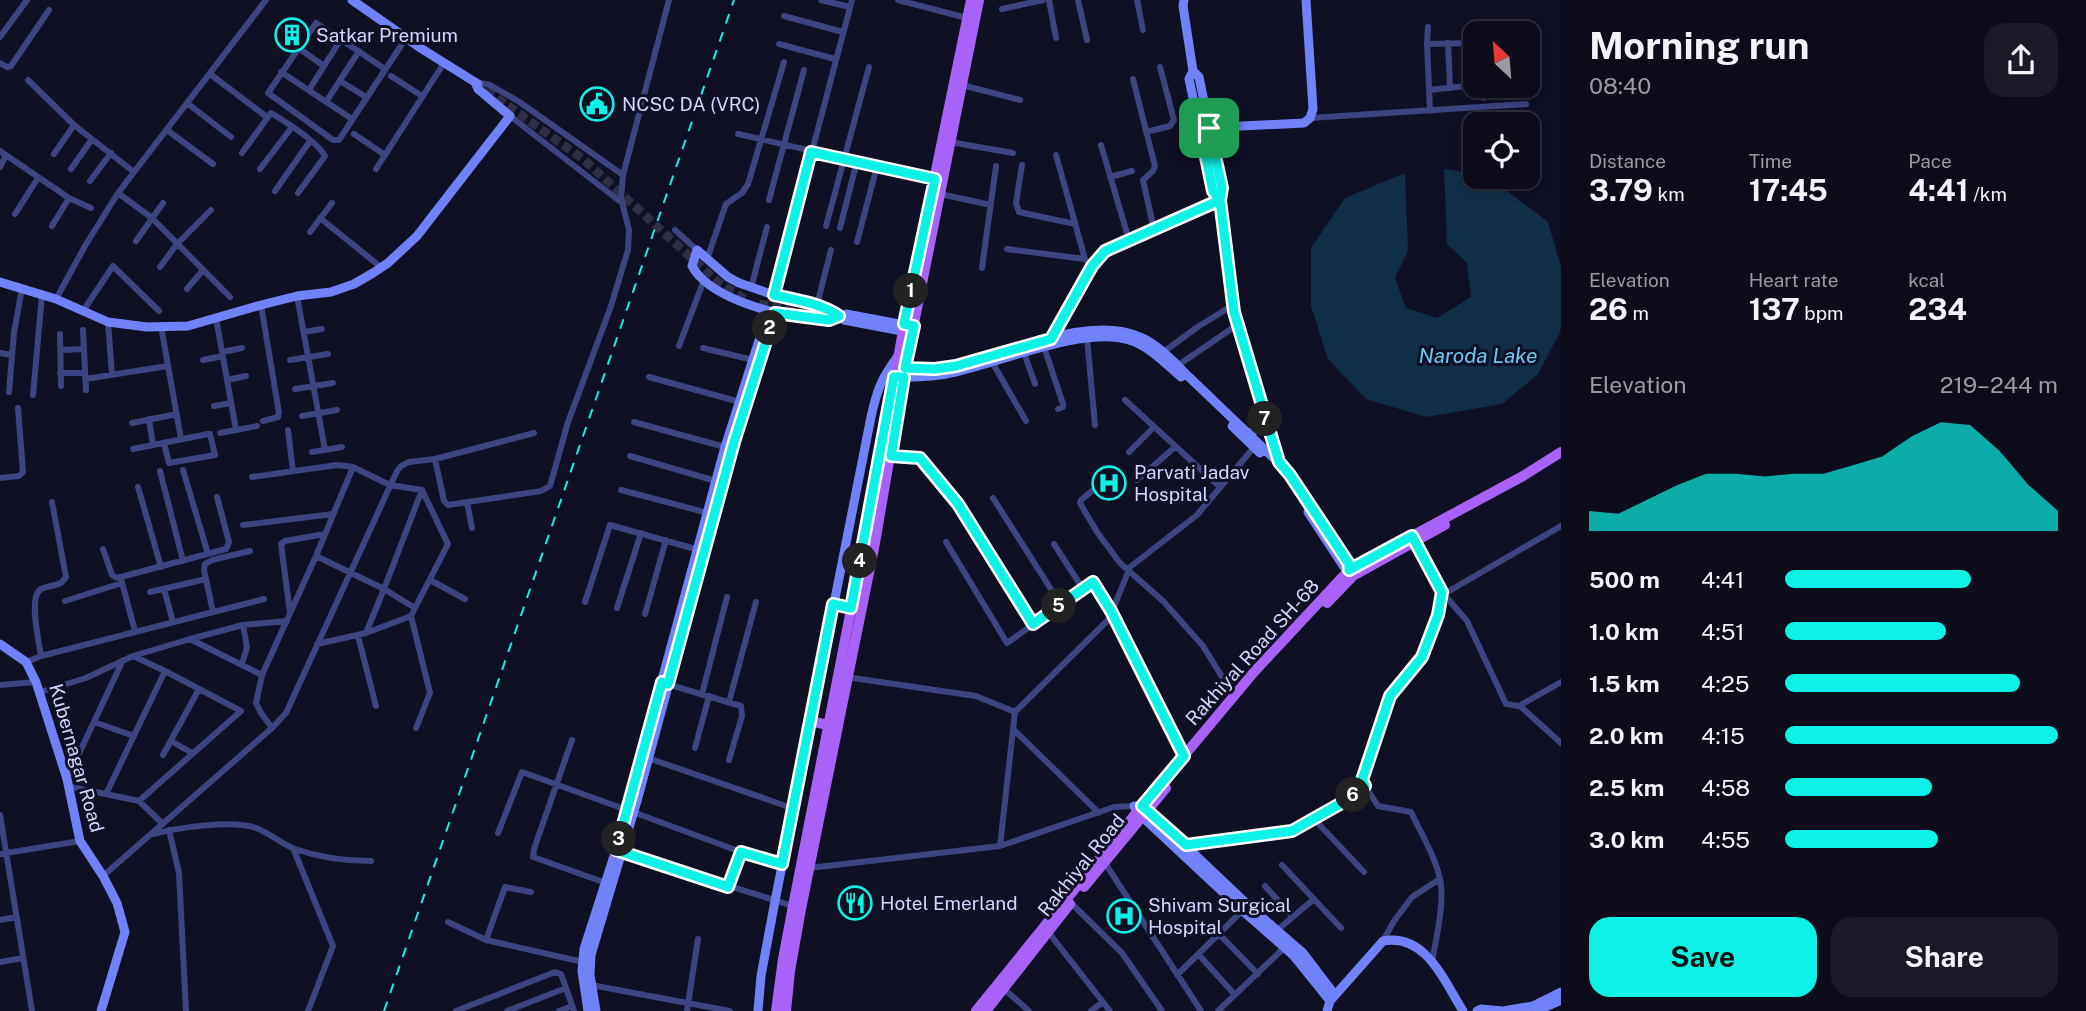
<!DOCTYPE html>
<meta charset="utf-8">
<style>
:root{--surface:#0c0c1b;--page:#1a1a28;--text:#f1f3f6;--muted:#9a9ba3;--line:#2c2c3a;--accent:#0df1e6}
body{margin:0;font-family:"Public Sans",sans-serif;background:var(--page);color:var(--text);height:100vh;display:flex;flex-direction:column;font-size:26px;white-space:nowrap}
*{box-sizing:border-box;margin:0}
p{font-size:23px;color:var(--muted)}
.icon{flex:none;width:38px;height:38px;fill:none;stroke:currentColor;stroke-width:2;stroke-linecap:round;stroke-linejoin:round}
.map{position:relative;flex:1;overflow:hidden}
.sheet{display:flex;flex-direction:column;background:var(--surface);width:525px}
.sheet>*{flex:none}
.needle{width:46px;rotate:334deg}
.fabs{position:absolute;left:1463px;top:21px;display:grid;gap:14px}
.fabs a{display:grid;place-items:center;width:77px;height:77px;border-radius:14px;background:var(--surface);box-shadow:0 4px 10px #0003,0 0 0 2px var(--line);font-size:35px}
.pin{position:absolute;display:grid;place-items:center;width:60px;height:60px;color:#fff;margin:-30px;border-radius:14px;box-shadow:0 4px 10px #0006}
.km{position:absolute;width:35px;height:35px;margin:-18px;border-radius:50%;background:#222;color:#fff;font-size:19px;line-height:35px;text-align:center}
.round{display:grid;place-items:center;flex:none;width:74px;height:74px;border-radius:21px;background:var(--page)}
.headline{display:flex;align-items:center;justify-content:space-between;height:119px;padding:0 28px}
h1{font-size:38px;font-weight:700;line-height:52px}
.figures{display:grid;grid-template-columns:repeat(3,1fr);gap:10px;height:119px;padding:7px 28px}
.figures div{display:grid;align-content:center}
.figures b{font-size:30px;font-weight:700}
.figures small{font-size:19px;font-weight:400}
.figures p{font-size:19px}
.chart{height:196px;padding:14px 28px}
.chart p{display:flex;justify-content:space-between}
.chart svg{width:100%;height:126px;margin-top:7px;fill:var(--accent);opacity:.7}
.button{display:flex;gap:14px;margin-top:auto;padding:14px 28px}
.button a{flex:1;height:80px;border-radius:21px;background:var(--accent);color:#111;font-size:28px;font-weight:700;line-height:80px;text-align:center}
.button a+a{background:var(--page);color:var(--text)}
ul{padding:0 28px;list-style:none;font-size:23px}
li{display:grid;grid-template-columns:112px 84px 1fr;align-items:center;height:52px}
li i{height:18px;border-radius:9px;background:var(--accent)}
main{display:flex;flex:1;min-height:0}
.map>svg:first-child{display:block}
.water{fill:#112e47}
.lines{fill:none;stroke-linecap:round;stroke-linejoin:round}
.secondary-tunnel{stroke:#2e2e45;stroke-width:9;stroke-dasharray:9 4.5;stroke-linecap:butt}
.street{stroke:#3d4580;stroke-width:6}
.secondary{stroke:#7182f8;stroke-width:9}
.primary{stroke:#a962f7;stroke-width:10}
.rail{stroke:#0df1e6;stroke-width:2;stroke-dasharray:10 9;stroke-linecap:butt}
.route-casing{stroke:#fff;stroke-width:14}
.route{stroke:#0df1e6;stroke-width:9}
.labels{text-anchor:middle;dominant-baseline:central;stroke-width:6;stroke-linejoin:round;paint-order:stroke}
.poi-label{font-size:19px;fill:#d5d6fd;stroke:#101024;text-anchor:start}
.street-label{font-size:19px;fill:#d5d6fd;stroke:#101024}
.water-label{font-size:21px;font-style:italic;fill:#69caf7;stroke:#101024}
</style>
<main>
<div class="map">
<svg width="1561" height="1011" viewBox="0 0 1561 1011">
<rect width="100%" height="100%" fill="#101024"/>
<path class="water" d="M1444,169L1475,174V177H1489L1548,222L1561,267V327L1560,332L1538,374L1502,404L1426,417L1366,399L1328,359L1311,306V248L1345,198L1405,173L1408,251L1395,278L1406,308L1437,318L1471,297L1467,263L1447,244Z"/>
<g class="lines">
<path class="secondary-tunnel" d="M486,90L583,159L719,283L745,299
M759,304L819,314"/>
<path class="street" d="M821,0L850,7
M898,0L967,18
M1049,0L1056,38
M1078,0L1087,40
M1137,0L1143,30
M1002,9L1043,0
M784,16L843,32
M1428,27L1427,44L1430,111
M0,37L27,0
M1448,43L1450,88
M779,44L835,59
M1427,44L1475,43
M297,47L324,66
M0,63L7,67L11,66L49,10
M385,69L316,23L268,93L333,140H339L406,38
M281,72L352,119
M210,74L267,117
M391,76L422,96
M1133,79L1155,166L1153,171L1143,180L1154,230
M28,80L74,125L134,172
M340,81L366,97
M475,82L490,85L518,101L623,175
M962,85L1020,100
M1484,86V98
M309,90L341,39
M1429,90L1475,85
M326,102L359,51
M187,103L231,137
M510,116L622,203
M1310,118L1526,104
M167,130L213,164
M1146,132L1170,126L1174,120L1160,67
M354,134L385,155
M738,134L935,179
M950,142L1013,153
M1101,145L1129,240
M0,151L69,198L91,208
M242,153L271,113C286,122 317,141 325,156L298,193
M54,154L74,125
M1056,155L1085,259L1092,266
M1022,165L1016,203L1019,212L1075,224
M0,167L6,155
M71,169L92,139
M260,169L292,127
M376,169L444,63
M1110,177L1132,171
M90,181L111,153
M275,191L310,141
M118,193L152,218L230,297
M940,194L991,205
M769,200L804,70
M15,214L38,178
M320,218L382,268
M52,226L69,198
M826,226L869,67
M840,228L857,161
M675,230L697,250
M310,232L332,203
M136,241L163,203
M857,242L877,166
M1007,249L1085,259
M707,259L726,204L742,193L748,184L784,62
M160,267L177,244L211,210
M982,268L996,166
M751,288L767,227
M187,289L203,270
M774,295L852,0
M297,296L325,450
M56,299L85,246L118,193L266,0
M261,305L279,413L278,417L263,421
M817,305L831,250
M83,311L113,266L159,311
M216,318L236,430
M108,322L112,375
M161,326L181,439
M83,330L86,390
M304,332L322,329
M60,334L61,386
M1087,338L1095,425
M679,346L704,280
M1044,347L1063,404V407L1058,409
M703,348L753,360
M60,350L84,349
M222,352L242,348
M0,353L12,355
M1024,353L1035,384
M1162,353L1196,328L1233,305
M203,360L223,356
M290,360L328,354
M992,362L1026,421
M1177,366L1237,325
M60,373H85
M649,377L740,402
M85,379L168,366
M227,380L246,376
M295,389L333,383
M9,392L14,333L22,288
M33,395L42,295
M1125,400L1220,487
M214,406L231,403
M302,416L337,410
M149,419L153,445
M634,422L725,447
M132,423L177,414
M288,430L293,471
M220,433L257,426
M133,449L208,434H210L215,455L169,463L164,443
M312,452L342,447
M1129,452L1154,427
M630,456L716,481
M891,456L920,458L958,504L1033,624
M435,459L444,501L448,505L541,491L550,486L568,422L610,309L628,250L629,230L621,198L623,175L669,0
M183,470L208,554
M160,471L183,561
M252,477L337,465L353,467
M0,478L19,476L23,472L18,408
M1137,480L1175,447
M138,487L161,567
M621,490L708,513
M1092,491L1081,500L1080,503L1097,532L1120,563L1163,601L1203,646L1235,698
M993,498L1061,605
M467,502L472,528
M243,525L333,514
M1414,540L1442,592L1467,621L1506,704L1519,706L1561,682
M946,542L1007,643L1093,582L1111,611L1184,756
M1054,544L1083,589
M103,549L112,575L117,578L226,549L229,542L217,497
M316,556L384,589L366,633L317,644
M121,579L135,631
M430,580L465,599
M164,589L173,622
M150,592L206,579
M1444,594L1561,526
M65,601L122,583
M585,602L610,525L699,550
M415,608L411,616L430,693L416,728
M617,608L641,533
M213,612L204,570L205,564L212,560L250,551
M290,613L281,544L285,541L325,534
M645,614L666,540
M366,633L411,616
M358,636L376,706
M190,639L262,675
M41,656C39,642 28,596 41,589C50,584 60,588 66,577L52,502
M133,656L165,671L241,711L139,801
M26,662L41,656L264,599
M242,664L247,647L243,625
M846,677L976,696L1015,712
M667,684L741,706L742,716L729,760
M0,685L36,682
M40,692L86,678L133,656L190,639L243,625L287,621
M702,694L727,597
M729,702L756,602
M1520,706L1561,743
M94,722L134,736
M272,728L261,713L256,703L262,675L316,556L353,467L390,485L422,490L384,589L415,608L448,544L422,490
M1013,729L1099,813
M572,740L534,849L533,857L606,883
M171,741L192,753
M695,748L709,696
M163,755L199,689
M648,758L792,808
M67,779L123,660
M67,786L139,801L163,824
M106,794L165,671
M633,812L741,852L728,887
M0,815L32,1011
M1314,819L1364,872
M169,830L179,873L186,1011
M498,833L522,772L627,810
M153,834C177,828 233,819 256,828C270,833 281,844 295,849C318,857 346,861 371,861
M1000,846L1015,712L1109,619L1130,567L1197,515L1255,446
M1185,846L1292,831L1338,805L1365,786
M293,848L333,946L308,1011
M618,851L793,906
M741,852L782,864
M0,854L80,841
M1105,863L1201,1011
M1282,865L1341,928
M809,868L1000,846L1114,807L1134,806
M103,876L272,728L286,713L397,471L401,466L409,462L435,459L534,433
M1265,886L1293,917
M531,892L505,887L486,940L583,962
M1071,903L1122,953L1162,1011
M0,920L17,917
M448,922L486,940
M1275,932L1314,899
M1049,933L1110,1011
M1220,935L1258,974
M1383,941L1394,921L1412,897L1440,879
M1199,955L1235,995
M0,962L23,958
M1432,962C1436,939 1445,902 1440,879C1435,856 1421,833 1411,812L1378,806L1362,781L1390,696L1422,657L1438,615L1442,592
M1177,975L1243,910
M591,985L730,1011
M1004,989L1029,1011
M456,1011L555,972L561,974L574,1011
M507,1011L566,988
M559,1011L572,1006
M687,1011L698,939
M1091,1011L1103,1002
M1218,1011L1285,947"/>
<path class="secondary" d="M352,0L422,49L478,84
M1184,0L1183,6L1193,71L1189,79L1213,191L1220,200
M1193,71L1199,77L1222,189L1220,200L1234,312L1278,459
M1200,128L1304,123L1310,118L1313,109L1306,0
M0,282L56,299L108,322L147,327L188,326L261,305L297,296L331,292L354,284L373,273L388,263L417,236L510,116L478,89L475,82
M907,332L844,320L829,309L774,295L739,283L728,277L697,250L692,266C709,298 775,315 809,318C815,319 824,321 830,320C835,318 840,316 846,314L910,326
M1051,342V339L1092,266L1105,251L1220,200
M901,368C921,368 939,370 959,365C1011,353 1089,314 1140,337C1159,345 1175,363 1189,377C1220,407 1251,436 1282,466L1290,475L1349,564L1352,574
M898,377C914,377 930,377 946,374C995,365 1083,325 1129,340C1149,346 1166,364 1181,377
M746,401L775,313
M1232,426L1260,453
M1249,434L1258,428L1265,417
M1308,512L1344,567L1349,570
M0,644L26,662L36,682L67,779L80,841L103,876L117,903L125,932L101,1011
M1330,1001L1293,955L1243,911L1137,812L1134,806H1142L1148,810L1248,905L1303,953L1335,995
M588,1011L582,971L584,949L616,850L725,447L768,312
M596,1011L590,975L591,955L637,801L737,431
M758,1011L761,976L775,901L871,417C877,390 881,379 898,356
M1327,1011L1330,1001L1383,941C1426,933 1444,981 1463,1011
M1477,1011L1481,1009L1502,1011
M1503,1011L1533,1006L1561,992
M1537,1011L1561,1000"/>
<path class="primary" d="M1327,603L1353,576L1445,525
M833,604L851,608
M810,721L828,725
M1084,887L1166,788
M776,1011L783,959L793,906L873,497L903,331L971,0
M786,1011L790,971L801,909L875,543L905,368L979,0
M976,1011L1137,812L1254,672L1349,570L1523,476L1561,452
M986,1011L1070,904"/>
<path class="rail" d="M384,1011L734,0"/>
</g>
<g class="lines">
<defs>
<path id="route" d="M1209,128L1222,188L1220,200L1105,251L1092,266L1051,339L956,366L935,369L905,368L914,326L904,324L935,179L811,152L774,295C796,300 820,303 839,316L829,320L775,313L734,442L668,684L662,682L616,850L728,887L741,852L782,864L833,604L851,608L894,377H904L891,456L920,458L958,504L1033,624L1093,582L1111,611L1184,756L1142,806L1186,845L1292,831L1338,805L1365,786L1362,780L1390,696L1422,657L1438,615L1442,592L1412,536L1349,570V564L1290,475L1279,462L1234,312L1220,200L1213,191L1200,128H1209"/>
</defs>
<use href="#route" class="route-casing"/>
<use href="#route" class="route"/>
</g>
<defs>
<symbol id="building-ring" viewBox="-11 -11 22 22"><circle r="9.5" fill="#101024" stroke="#0df1e6" stroke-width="1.5"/><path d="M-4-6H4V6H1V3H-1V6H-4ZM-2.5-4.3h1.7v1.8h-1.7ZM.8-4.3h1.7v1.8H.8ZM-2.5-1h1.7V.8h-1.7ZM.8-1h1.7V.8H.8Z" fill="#0df1e6"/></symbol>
<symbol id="civic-ring" viewBox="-11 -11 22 22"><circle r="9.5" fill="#101024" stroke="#0df1e6" stroke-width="1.5"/><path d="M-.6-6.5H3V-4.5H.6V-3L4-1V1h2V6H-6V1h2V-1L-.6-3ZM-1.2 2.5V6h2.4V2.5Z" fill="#0df1e6"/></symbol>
<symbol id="hospital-ring" viewBox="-11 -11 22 22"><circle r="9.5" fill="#101024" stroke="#0df1e6" stroke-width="1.5"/><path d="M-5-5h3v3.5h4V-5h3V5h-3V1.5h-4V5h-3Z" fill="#0df1e6"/></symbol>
<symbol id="restaurant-ring" viewBox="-11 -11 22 22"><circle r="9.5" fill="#101024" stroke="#0df1e6" stroke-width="1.5"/><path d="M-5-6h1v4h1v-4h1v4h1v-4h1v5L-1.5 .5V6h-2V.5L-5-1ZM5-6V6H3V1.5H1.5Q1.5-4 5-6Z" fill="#0df1e6"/></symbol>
</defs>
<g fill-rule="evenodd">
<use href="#building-ring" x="273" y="16" width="38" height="38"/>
<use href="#civic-ring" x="578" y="85" width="38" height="38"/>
<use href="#hospital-ring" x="1090" y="464" width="38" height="38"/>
<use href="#restaurant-ring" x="836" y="884" width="38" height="38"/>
<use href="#hospital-ring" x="1105" y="897" width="38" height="38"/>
</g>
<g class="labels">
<g class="poi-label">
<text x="316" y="35">Satkar Premium</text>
<text x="622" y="104">NCSC DA (VRC)</text>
<text x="1134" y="472">Parvati Jadav<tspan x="1134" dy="22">Hospital</tspan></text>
<text x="880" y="903">Hotel Emerland</text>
<text x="1148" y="905">Shivam Surgical<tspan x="1148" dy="22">Hospital</tspan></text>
</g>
<g class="street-label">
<text transform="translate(1252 652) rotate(-48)">Rakhiyal Road SH-68</text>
<text transform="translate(77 758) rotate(74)">Kubernagar Road</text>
<text transform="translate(1081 865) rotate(-51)">Rakhiyal Road</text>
</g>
<g class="water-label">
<text x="1478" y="355">Naroda Lake</text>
</g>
</g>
</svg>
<div class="fabs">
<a><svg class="needle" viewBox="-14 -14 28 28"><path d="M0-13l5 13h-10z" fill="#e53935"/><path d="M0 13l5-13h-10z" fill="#9a9ba3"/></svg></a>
<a><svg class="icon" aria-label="locate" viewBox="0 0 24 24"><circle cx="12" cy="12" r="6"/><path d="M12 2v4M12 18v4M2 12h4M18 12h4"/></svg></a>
</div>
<div class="pin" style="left:1209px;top:128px;background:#1e9e55"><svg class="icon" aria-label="arrive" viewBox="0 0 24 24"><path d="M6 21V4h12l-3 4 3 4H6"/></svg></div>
<b class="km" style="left:911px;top:291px">1</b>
<b class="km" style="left:770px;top:328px">2</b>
<b class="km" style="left:619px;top:839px">3</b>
<b class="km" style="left:860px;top:561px">4</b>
<b class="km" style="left:1059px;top:606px">5</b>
<b class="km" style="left:1353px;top:795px">6</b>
<b class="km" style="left:1265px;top:419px">7</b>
</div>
<section class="sheet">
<div class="headline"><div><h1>Morning run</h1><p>08:40</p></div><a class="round"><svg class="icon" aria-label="share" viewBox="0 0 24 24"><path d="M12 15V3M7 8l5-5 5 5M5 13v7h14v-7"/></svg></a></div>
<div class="figures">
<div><p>Distance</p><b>3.79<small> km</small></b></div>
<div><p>Time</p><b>17:45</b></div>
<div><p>Pace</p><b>4:41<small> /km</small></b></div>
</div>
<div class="figures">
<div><p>Elevation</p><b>26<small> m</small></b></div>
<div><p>Heart rate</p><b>137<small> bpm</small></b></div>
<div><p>kcal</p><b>234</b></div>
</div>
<div class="chart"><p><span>Elevation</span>219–244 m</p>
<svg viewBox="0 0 160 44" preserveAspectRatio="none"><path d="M0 44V37L10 38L20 33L30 28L40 24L50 24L60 25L70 24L80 24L90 21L100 18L110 11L120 6L130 7L140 16L150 28L160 37V44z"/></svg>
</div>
<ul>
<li><b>500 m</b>4:41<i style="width:68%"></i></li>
<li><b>1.0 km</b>4:51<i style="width:59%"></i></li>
<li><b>1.5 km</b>4:25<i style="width:86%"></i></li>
<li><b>2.0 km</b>4:15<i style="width:100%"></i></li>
<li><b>2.5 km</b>4:58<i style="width:54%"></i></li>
<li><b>3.0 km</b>4:55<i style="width:56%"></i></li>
</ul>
<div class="button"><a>Save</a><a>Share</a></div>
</section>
</main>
